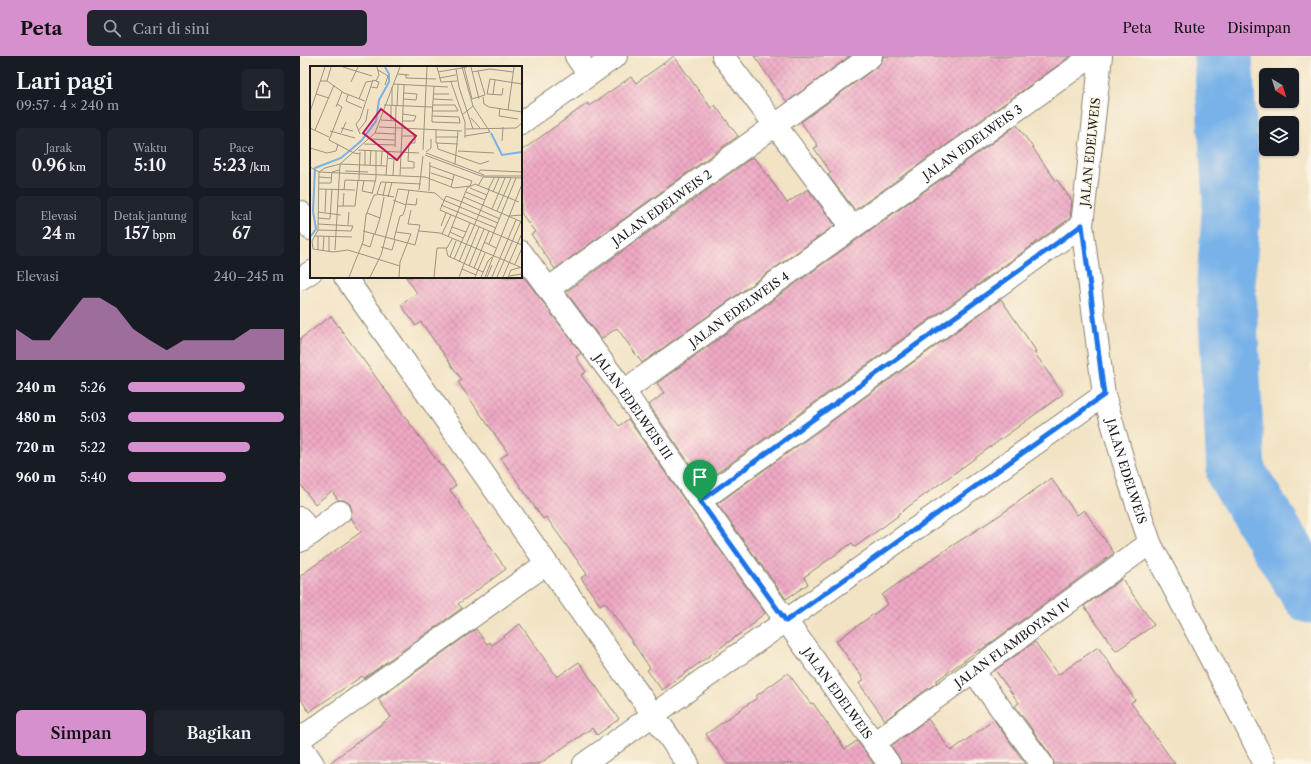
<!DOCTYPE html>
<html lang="id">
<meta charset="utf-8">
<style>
:root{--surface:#171b24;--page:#20242c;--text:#f1f3f6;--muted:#9ea1a6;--accent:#d690ce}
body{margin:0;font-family:"Libre Caslon Text",serif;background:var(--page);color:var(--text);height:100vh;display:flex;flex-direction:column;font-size:15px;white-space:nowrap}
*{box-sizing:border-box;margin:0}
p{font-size:13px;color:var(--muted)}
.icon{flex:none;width:22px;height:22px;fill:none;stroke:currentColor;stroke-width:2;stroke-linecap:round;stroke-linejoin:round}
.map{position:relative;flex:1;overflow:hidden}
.drawer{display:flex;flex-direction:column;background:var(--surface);width:300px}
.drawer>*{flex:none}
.needle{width:26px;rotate:142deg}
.controls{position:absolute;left:959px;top:12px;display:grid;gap:8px}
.controls a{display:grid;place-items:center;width:40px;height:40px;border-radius:6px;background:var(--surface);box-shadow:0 1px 3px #0004;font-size:20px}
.pin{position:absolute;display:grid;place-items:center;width:34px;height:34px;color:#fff;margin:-41px -17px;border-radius:50% 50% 50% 0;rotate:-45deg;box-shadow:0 0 4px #0007}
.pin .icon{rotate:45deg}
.round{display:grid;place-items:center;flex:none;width:42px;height:42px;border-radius:6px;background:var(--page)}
.headline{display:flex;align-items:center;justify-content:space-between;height:68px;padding:0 16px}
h1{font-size:22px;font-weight:600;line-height:30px}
.metrics{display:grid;grid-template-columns:repeat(3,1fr);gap:6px;height:68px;padding:4px 16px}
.metrics div{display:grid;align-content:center;border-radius:6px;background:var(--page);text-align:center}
.metrics b{font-size:17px;font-weight:600}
.metrics small{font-size:11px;font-weight:400}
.metrics p{font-size:11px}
.chart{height:112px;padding:8px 16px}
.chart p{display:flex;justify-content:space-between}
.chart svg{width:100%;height:72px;margin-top:4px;fill:var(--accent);opacity:.7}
.button{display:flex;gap:8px;margin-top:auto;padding:8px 16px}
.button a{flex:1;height:46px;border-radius:6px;background:var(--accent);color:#111;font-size:16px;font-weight:600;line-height:46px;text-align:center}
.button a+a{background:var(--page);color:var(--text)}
ul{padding:0 16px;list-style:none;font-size:13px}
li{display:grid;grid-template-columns:64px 48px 1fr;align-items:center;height:30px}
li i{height:10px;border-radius:5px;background:var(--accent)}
header{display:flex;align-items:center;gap:24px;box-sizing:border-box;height:56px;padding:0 20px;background:var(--accent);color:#111}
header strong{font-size:19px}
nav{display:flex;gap:22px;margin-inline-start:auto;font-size:14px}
.search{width:280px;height:36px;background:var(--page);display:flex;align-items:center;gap:10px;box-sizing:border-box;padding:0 14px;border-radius:6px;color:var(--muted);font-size:15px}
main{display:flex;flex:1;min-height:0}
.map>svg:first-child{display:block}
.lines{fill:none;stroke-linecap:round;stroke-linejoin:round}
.river{stroke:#79b2e9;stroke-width:59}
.building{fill:url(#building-cross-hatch)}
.street-casing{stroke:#878070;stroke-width:24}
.street{stroke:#fff;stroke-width:22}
.route-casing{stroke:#fff;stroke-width:8}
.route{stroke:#1a73e8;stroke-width:5}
.labels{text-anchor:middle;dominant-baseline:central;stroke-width:3;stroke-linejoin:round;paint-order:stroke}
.street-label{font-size:12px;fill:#1c1c1c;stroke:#fcf5e5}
.inset-river{fill:none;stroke:#79b2e9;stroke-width:2}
.inset-road{fill:none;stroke:#9c9381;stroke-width:1}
.view{fill:#c2185b;fill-opacity:0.15;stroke:#c2185b;stroke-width:2}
.inset-edge{fill:none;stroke:#1c1c1c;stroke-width:2}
</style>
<header>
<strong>Peta</strong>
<div class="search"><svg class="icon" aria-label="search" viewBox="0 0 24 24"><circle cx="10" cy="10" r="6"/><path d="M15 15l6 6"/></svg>Cari di sini</div>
<nav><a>Peta</a><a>Rute</a><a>Disimpan</a></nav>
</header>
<main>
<section class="drawer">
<div class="headline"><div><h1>Lari pagi</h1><p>09:57 · 4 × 240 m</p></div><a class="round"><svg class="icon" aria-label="share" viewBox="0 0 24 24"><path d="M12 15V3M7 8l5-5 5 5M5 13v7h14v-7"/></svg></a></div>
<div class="metrics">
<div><p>Jarak</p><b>0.96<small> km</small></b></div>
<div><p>Waktu</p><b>5:10</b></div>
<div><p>Pace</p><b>5:23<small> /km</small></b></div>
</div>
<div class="metrics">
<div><p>Elevasi</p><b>24<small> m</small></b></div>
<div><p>Detak jantung</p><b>157<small> bpm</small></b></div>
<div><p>kcal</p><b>67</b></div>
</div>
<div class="chart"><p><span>Elevasi</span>240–245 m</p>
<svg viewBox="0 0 160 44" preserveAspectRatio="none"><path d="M0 44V25L10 32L20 32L30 19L40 6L50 6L60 12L70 25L80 32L90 38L100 32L110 32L120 32L130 32L140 25L150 25L160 25V44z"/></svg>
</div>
<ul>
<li><b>240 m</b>5:26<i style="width:75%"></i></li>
<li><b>480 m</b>5:03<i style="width:100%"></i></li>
<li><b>720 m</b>5:22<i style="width:78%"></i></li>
<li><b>960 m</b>5:40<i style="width:63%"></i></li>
</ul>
<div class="button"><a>Simpan</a><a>Bagikan</a></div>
</section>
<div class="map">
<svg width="1011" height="708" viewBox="0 0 1011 708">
<defs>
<pattern id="building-cross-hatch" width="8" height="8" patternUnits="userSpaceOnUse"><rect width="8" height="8" fill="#eea9c5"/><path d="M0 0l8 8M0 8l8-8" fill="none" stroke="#cc91a9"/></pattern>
</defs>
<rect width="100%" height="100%" fill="#fcf5e5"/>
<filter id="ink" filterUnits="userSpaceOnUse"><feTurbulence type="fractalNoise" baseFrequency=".025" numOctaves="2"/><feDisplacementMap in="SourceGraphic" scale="8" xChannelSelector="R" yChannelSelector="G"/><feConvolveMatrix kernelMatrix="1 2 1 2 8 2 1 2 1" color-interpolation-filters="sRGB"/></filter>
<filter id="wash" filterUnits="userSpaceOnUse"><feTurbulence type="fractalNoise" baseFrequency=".012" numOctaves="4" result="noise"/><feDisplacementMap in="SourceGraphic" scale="16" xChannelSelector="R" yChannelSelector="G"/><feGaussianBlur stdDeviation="0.9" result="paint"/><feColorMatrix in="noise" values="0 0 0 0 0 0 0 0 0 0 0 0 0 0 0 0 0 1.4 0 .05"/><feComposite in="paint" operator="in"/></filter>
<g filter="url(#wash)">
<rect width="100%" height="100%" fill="#f2e3c5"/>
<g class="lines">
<path class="river" d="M923,0L932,146L926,224L936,417L1011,538"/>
</g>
<g id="blocks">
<path class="building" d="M374,0L411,52L415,49L438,80L255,213L231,178L235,176L221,157V95L288,47L289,50L331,21L336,27Z
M454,0H550L487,46Z
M583,0H771L555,154L528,119L531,117L514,92L518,90L501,66L578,10L582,5Z
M717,69L756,125L757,124L772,145L770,162L403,427L349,349L364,337L357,327Z
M453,101L457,106H458L487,147L508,133L535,169L342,307L317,272L301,283L266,236Z
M106,221H224L281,297L276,301L286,316L281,319L319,370L328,363L390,452L465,557L455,565L456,566L362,634L347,614L350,612L305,546L300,549L281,522L287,518L246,461L243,463L201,402L208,397L158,326L162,324L121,266L116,270L101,249L117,237Z
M701,243L736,295L734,296L763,338L597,459L598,460L555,491L552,487L504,521L508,528L486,543L417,448Z
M31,260L141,410L142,409L156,429L150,434L206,513L158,548L162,552L64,622L62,620L9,656L0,642V520L61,476L51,462L52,455L50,448L44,444H38L32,435L15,448L0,428V283Z
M751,422L777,459L784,454L814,497L681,594L680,593L636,625L637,626L585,664L559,627L564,624L536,585L588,548L582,539L586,536L647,493L703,457Z
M822,523L854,569L816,595L784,550Z
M220,568L257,621L279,606L319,663L297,679L292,672L239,708H28L91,661L78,643L176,573L187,588L190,586L192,589Z
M735,586L758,619L798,591L835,644L831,647L875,708H754L752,701L715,650L719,647L695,614Z
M488,617L511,648L513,647L545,693L557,685L574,708H427L406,678L457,642L456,640Z
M628,663L651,695L694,664L726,708H601L599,701L591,690Z"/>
</g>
</g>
<g filter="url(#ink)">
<use href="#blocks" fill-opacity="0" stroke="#878070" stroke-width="1"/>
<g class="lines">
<defs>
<g id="street">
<path d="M276,0L289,19"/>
<path d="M423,0L552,171"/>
<path id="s1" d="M801,0L782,169L804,339L827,418L850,487L945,668L965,708"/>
<path d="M221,67L316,0"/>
<path d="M0,156L11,173"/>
<path id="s2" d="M221,196L324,335L400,445L589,708"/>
<path d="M45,221L388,708"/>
<path d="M0,223L11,216"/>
<path id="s3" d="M248,233L571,0"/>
<path id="s4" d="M324,335L792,0"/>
<path d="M400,445L782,169"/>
<path d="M0,462L11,478L0,485"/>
<path d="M11,478L40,456"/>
<path d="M673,615L742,708"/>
<path d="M0,683L246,508"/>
<path id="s5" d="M574,687L850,487"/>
<path d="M0,689L13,708"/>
<path d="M284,708L804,339"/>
</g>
</defs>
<use href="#street" class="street-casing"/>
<use href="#street" class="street"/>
</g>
</g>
<g class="lines" filter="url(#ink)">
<defs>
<path id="route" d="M782,169L804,339L486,565L400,445Z"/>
</defs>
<use href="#route" class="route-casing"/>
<use href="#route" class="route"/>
</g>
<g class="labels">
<g class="street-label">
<text stroke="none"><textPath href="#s4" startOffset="428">JALAN EDELWEIS 3</textPath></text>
<text transform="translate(790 96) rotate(-84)">JALAN EDELWEIS</text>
<text stroke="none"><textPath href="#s3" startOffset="140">JALAN EDELWEIS 2</textPath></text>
<text stroke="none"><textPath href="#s4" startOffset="141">JALAN EDELWEIS 4</textPath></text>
<text stroke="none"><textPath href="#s2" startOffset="191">JALAN EDELWEIS III</textPath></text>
<text stroke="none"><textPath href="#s1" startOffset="421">JALAN EDELWEIS</textPath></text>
<text stroke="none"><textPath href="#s5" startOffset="171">JALAN FLAMBOYAN IV</textPath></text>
<text stroke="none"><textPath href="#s2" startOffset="543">JALAN EDELWEIS</textPath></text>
</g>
</g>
<g transform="translate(10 10)">
<rect width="212" height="212" fill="#f2e3c5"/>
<path class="inset-river" d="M181,67L192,89L212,86M0,171L6,163L3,145L5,102L31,92L51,75L66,55L69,34L79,16V8L75,1"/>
<path class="inset-road" d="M33,1L62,10M127,1L131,16L147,15M152,1L163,40L180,66L155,70M154,1L162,33L175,29L168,5M161,1L169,33M146,3L149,21L163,63M68,4L78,10L75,19M128,6L157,1M162,6L180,3L203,6M87,8L99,9M96,9V12L126,13M129,12L146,9M11,15H17L34,27L55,35M17,15L21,1M41,16L48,1M141,16L155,56V72M83,18L138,21M61,21L67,22L69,16L66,15M193,22L192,29L177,28L180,13L212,18M6,28L19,32M123,28H139M38,29L36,35L52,42M183,29L185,14M173,31L174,38L179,41L212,46M49,33L56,16L63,15M94,33L106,34L107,28L94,27M123,33L143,34M27,38L32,41L19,74L44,87L50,88M74,39L122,41M82,40V21M87,40L88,19M26,41L32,26M190,42L189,50L208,53M198,44L204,1M122,45H148L145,39H123M0,46L15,1M152,49L163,40M122,50L149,51L150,57L122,56V50L124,20M161,52L170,62M71,54L86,55M81,55V40M93,55H104L106,50L93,48M69,61L152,65M0,62L19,71M31,62L43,65M156,63L206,62L212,57M5,64L24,19M126,64V77L148,78M20,65L45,72M48,65L56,55L58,43M31,67L36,56M65,67L85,68M50,68L46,58L50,53L63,14L66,15L69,9L67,1M126,71H148M60,73L85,74M192,75L193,61M127,77L128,83L170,98L179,95M54,78L85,79M85,81L86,40M0,82L17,87L26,85L28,78M48,84L109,87M113,84L117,1M148,85L184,87M116,86L121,82V73M116,87L174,109M115,89L171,110H212M77,92L84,93L83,109M30,98L77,100M145,98L148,65M55,99V84M60,99L61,84M71,100L72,85M120,100L162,115L160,120M0,101L9,106L115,111L144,122L160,120M90,102H104V96L98,95L99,77H105V70H92M35,105L58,106M169,106L170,104L212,106M121,107L143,114M76,109L78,85M90,110L94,19M9,111L22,112M49,114L50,86M54,115L52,125L62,127M9,117H21L22,106L29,104M168,120L173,111L212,112M141,121L144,109M160,122L177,129M9,123L45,124M34,124L35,114L65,115M109,124L113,90M178,124L184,112M119,125L120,96M156,126L175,134M183,126L189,112M62,128L66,112V85M73,130L76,116M78,131L82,116M84,131L67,128L71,116L111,118M154,131L212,156M83,134L96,139M152,136L136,130L130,144L212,179M152,136L190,153M96,138L106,139L107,132M131,139L186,162M27,140H45L48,114M33,140L34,127M182,143L195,112M187,145L201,112M8,146L31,149M15,146L16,123M57,147L70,152L65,168M200,150L212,149M8,152L20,153L22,123M70,152L74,131M8,158L43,160L41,165L8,164M38,159L39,146M131,160L136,147M142,161L156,166M53,165L105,179L110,159L98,158L101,144M109,165L130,167L210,201M86,166L101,168L90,196L89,211M140,166L153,172M132,168L141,149M5,170L42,171M138,171L157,122L165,118L209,136M84,173L90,150L93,149L95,143L99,124M174,176L186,182M52,178L60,181L64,168M179,178L206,112M71,181L82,184L85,174M136,182L138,190L173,206M8,184V170M25,184L30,98M13,185L14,170M19,185V170M140,191L146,175M144,193L160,157M149,196L179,124M154,198L169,161M205,198L212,182M90,200L38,184L23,186L3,183L2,175L8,164L9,106L15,102L30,98L65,67L90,1M159,200L174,163M164,202L179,165M152,203L166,209M199,210L212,208M39,211L53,176L56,149L64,129H67M60,211L71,189L88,123L125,127L133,134L188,157M124,211L127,182H137L142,173M149,211L154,198M165,211L175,187M171,211L178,195L182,191M175,211L212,118M177,211L182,199M182,211L206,154M187,211L211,155M193,211L212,167M198,211L201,204L212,201"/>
<path class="view" d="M71,43L106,70L87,94L53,67Z"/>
<rect width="212" height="212" class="inset-edge"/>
</g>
</svg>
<div class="controls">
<a><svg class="needle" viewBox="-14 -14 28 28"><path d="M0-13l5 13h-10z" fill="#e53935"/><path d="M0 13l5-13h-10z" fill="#9ea1a6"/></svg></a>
<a><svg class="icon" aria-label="layers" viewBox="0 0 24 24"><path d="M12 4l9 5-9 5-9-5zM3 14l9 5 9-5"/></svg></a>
</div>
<div class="pin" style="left:400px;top:445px;background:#1e9e55"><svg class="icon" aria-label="arrive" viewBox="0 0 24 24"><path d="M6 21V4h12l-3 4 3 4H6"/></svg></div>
</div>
</main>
